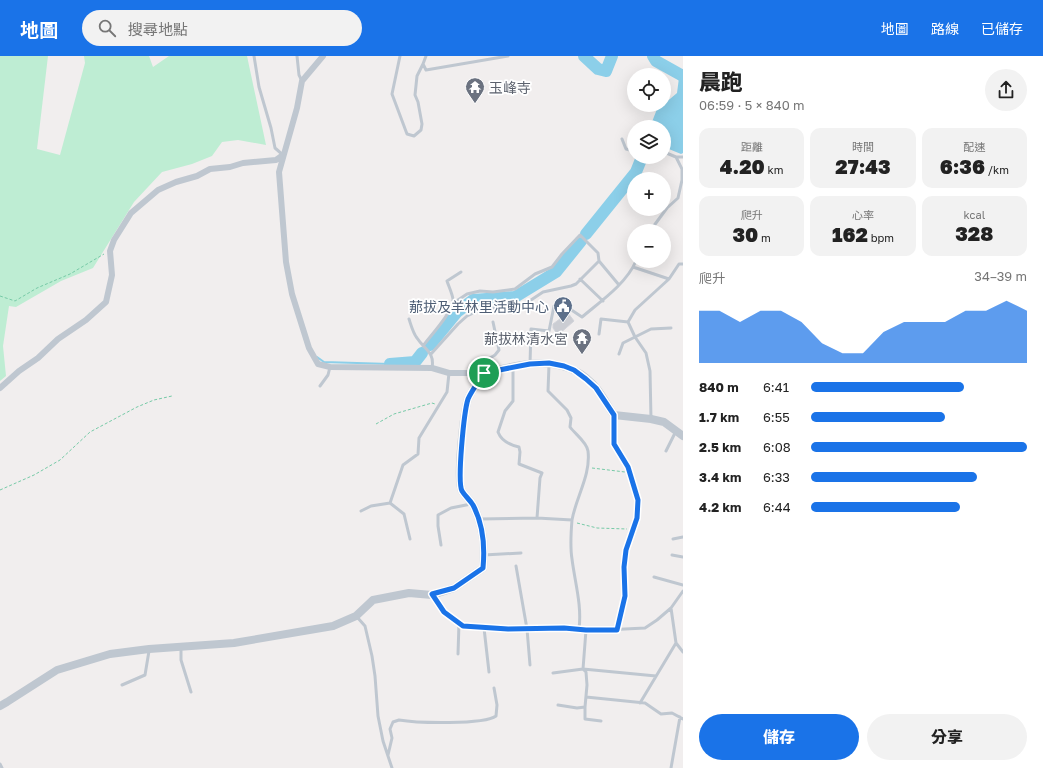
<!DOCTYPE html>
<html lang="zh-TW">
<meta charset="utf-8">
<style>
:root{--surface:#fff;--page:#f2f2f2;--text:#222;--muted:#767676;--accent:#1a73e8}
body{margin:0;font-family:"Golos Text","Noto Sans TC",sans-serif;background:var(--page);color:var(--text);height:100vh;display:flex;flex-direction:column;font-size:15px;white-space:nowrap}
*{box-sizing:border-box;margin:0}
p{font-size:13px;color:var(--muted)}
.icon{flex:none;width:22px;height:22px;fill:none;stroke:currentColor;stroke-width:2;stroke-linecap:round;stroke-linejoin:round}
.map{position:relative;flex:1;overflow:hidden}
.drawer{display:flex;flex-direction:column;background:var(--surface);width:360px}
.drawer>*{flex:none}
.buttons{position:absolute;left:627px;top:12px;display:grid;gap:8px}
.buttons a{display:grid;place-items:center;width:44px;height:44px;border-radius:50%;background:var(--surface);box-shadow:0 4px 16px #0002;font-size:20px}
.pin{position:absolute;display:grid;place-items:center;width:34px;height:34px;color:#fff;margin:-17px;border:2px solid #fff;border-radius:50%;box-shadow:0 1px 4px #0007}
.round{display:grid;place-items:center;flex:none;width:42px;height:42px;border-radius:21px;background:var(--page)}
.headline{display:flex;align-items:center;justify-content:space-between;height:68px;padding:0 16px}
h1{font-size:22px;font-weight:800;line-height:30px}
.stats{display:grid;grid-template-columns:repeat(3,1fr);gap:6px;height:68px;padding:4px 16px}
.stats div{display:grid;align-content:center;border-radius:10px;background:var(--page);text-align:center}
.stats b{font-size:20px;font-weight:800}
.stats small{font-size:11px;font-weight:400}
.stats p{font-size:11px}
.chart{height:112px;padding:8px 16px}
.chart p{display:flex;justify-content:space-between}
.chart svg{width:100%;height:72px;margin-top:4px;fill:var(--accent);opacity:.7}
.action{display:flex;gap:8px;margin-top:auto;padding:8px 16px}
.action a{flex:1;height:46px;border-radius:24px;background:var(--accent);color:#fff;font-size:16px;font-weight:800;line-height:46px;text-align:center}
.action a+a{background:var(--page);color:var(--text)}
ul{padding:0 16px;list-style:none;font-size:13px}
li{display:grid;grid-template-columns:64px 48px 1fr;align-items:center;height:30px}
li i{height:10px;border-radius:5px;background:var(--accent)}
header{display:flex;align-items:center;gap:24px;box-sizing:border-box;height:56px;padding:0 20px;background:var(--accent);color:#fff}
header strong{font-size:19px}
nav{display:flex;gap:22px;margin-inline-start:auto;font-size:14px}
.search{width:280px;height:36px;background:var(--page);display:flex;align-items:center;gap:10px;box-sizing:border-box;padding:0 14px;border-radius:22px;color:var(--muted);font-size:15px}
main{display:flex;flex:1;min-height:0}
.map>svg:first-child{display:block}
.green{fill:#beedd3}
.water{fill:#8ccfe9}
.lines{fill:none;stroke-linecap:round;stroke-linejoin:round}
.stream{stroke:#8ccfe9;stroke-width:2}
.river{stroke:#8ccfe9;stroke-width:12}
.building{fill:#cbcdd3;stroke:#d2d4da}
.path{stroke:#77caa7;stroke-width:1;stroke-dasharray:3 2;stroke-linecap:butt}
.service{stroke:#bfc7d0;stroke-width:3}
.minor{stroke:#bfc7d0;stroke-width:6}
.tertiary{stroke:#bfc7d0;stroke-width:8}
.route-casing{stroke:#fff;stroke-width:8}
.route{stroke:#1a73e8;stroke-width:5}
.labels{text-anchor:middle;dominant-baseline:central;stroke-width:3.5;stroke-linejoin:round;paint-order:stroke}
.worship-label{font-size:14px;fill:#5b616d;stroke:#fff;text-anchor:start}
.service-label{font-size:14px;fill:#4e5e75;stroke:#fff;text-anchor:end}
</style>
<header>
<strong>地圖</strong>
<div class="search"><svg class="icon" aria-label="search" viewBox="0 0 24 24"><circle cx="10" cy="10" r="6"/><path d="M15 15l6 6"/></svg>搜尋地點</div>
<nav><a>地圖</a><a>路線</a><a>已儲存</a></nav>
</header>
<main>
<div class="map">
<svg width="683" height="712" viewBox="0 0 683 712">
<rect width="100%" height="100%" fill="#f1eeee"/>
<path class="green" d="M0,0H48L37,93L60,99L85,7L84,0H149L153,11L169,0H247L266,89L238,84L222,86L212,100L192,108L162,116L134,146L93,212L61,225L16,251L9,250L3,290L6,320L0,325Z"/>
<path class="water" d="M683,13V97L681,98L664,91V71H650L657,53L664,49V48L677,37L680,14Z"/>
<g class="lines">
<path class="stream" d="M317,301L324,306L390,308"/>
<path class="river" d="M584,0L598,13L606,15L612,0
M653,0L656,5L683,20
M586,178L636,116L642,101
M430,289L457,256L473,244L515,241L556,216L581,185
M390,308L415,306L422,297"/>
</g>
<path class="building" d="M568,257L574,265L558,279L553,272V268Z"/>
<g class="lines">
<path class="path" d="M0,240L15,245L37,232L70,218L104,198
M376,368L394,358L432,347L435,348
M592,412L625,416
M0,434L34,419L60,404L90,376L137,351L154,344L172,340
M577,467L597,472L627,473"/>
<path class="service" d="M254,0L259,31L271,72L275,92L283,99
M297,0L299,19L302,25
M400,0L392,38L407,78L414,80L421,74L422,68L418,46L415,39L417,20L423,8
M426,0L423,8L426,14L508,0
M622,83L626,93L634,95
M676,101H683
M650,175L667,152L678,142L682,124V113L676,101L664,96
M599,205L619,229
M633,211L669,223
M580,223L603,245
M409,263C411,269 413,277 417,282C424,293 435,296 432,312
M599,278L601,263L628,266
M423,290C430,280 454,255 453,243C452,237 449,231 447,225L461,216
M431,298L458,268L467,260L484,252L508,251L528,246L543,236L571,230L576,228L599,205L598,197L580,179L562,198L552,211L535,218L515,233L493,236L480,235L467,238L452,248
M619,298L623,287L651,273L671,272
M530,308L531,273L549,275L554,250L570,253L582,261C601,245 626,228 636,205
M549,309L548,335L567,354L571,362L570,371C575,378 587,386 588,395C591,419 576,441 572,464C571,476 570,491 572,503C575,527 582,549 579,573
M513,312V345L505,355L498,376C501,384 510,389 519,391L520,396L519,408L542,417L540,422L537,462
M469,315L495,299L499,294L493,266
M320,330L328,319L330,311
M614,360V388L628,411L638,444L637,462L626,494L624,511L625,540L617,574
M651,363L650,315L646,297L635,281L628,266L635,254L669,223L679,208H683
M666,395L676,375
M361,455L371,450L390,447
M480,463L537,462L572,464
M410,483L404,458L390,447L403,409L418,398L419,382L447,336L449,317
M673,483L683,481
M441,489L438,470V459L451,452L471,448
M484,499L521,497
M672,499L683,501
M516,510L527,573L530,609
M654,521L683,529
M432,539L444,556L463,570L508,573L565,572L605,574L645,572L657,564L671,552L683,535
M671,552L676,587L683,596
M357,561L365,570L372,600L375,620L378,660L383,685L392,712
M484,572L489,616
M181,592V604L191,636
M458,598L459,567
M553,617L583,613L656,620
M122,629L145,619L149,595
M586,641L645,647L661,658L672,657L683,663
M640,647L676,587
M558,649L577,652L585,651L587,629L586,616L583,613L586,574
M585,651V663L601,665
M388,699L392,682L390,673L393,666L399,664C416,667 484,669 496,660L497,649L494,632
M0,708L2,712
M671,712L680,661"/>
<path class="minor" d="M323,0L302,25L297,52L279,116L286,206L292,238L309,292L318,308L330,311L432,312L449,317H484
M0,332L19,315L38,302L58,283L86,264L106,246L112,219L110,195L114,184L131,157L158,134L176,126L197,120L210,113L230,111L243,107L276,104L283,99"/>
<path class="tertiary" d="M0,650L7,646L57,614L110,598L149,593L234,587L333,570L356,560L373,544L409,537L432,539L454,532L483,512C485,491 483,468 473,449C470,444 465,440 462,435C456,424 464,356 468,343C472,334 479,325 484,317C524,308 566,295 597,333C603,341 608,350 614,359L651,363L664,366L683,380"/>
</g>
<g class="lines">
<defs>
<path id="route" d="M549,307L564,310L574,314L586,323L596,332L614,359V388L628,411L638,444L637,462L626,494L624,511L625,540L617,574H586L564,572L508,573L463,570L444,556L432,538L454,532L483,512C485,491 483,468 473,449C470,444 465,440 462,435C457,425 464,356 468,343C472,334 479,325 484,317L530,308Z"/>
</defs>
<use href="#route" class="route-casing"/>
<use href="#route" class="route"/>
</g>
<defs>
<symbol id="temple-pin" viewBox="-11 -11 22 30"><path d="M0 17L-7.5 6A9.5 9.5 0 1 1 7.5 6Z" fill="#6b7280" stroke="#fff"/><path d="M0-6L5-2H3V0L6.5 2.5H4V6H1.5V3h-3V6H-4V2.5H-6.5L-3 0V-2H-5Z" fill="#fff"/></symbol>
<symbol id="civic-pin" viewBox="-11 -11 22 30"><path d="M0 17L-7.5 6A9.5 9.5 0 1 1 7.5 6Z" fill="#5c6f8a" stroke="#fff"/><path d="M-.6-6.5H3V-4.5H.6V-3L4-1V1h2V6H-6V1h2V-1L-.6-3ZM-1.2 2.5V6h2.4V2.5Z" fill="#fff"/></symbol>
</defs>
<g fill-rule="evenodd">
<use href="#temple-pin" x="464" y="20" width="22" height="30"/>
<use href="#civic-pin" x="552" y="239" width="22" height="30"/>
<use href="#temple-pin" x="571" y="271" width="22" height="30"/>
</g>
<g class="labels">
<g class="worship-label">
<text x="489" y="31">玉峰寺</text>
<text x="568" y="282" text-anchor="end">𦰡拔林清水宮</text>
</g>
<g class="service-label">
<text x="549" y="250">𦰡拔及羊林里活動中心</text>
</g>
</g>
</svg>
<div class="buttons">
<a><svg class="icon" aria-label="locate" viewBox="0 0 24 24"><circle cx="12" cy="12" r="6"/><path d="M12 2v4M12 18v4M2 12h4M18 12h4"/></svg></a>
<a><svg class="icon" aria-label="layers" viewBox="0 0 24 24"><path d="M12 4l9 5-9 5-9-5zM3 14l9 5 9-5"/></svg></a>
<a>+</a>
<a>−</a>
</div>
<div class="pin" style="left:484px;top:317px;background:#1e9e55"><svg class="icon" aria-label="arrive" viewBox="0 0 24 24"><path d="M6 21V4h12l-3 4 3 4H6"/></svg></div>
</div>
<section class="drawer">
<div class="headline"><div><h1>晨跑</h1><p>06:59 · 5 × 840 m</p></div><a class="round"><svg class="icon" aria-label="share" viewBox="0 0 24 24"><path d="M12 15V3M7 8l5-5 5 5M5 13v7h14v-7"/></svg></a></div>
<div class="stats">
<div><p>距離</p><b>4.20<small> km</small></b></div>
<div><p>時間</p><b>27:43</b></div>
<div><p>配速</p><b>6:36<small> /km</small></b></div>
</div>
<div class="stats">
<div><p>爬升</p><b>30<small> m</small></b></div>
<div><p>心率</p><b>162<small> bpm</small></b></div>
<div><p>kcal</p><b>328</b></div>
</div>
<div class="chart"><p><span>爬升</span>34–39 m</p>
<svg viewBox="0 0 160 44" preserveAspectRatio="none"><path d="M0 44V12L10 12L20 19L30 12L40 12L50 19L60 32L70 38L80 38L90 25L100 19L110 19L120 19L130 12L140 12L150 6L160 12V44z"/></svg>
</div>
<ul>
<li><b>840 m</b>6:41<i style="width:71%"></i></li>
<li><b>1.7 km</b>6:55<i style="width:62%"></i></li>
<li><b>2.5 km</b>6:08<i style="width:100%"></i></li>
<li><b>3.4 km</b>6:33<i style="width:77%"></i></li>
<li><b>4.2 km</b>6:44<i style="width:69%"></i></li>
</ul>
<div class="action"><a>儲存</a><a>分享</a></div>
</section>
</main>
